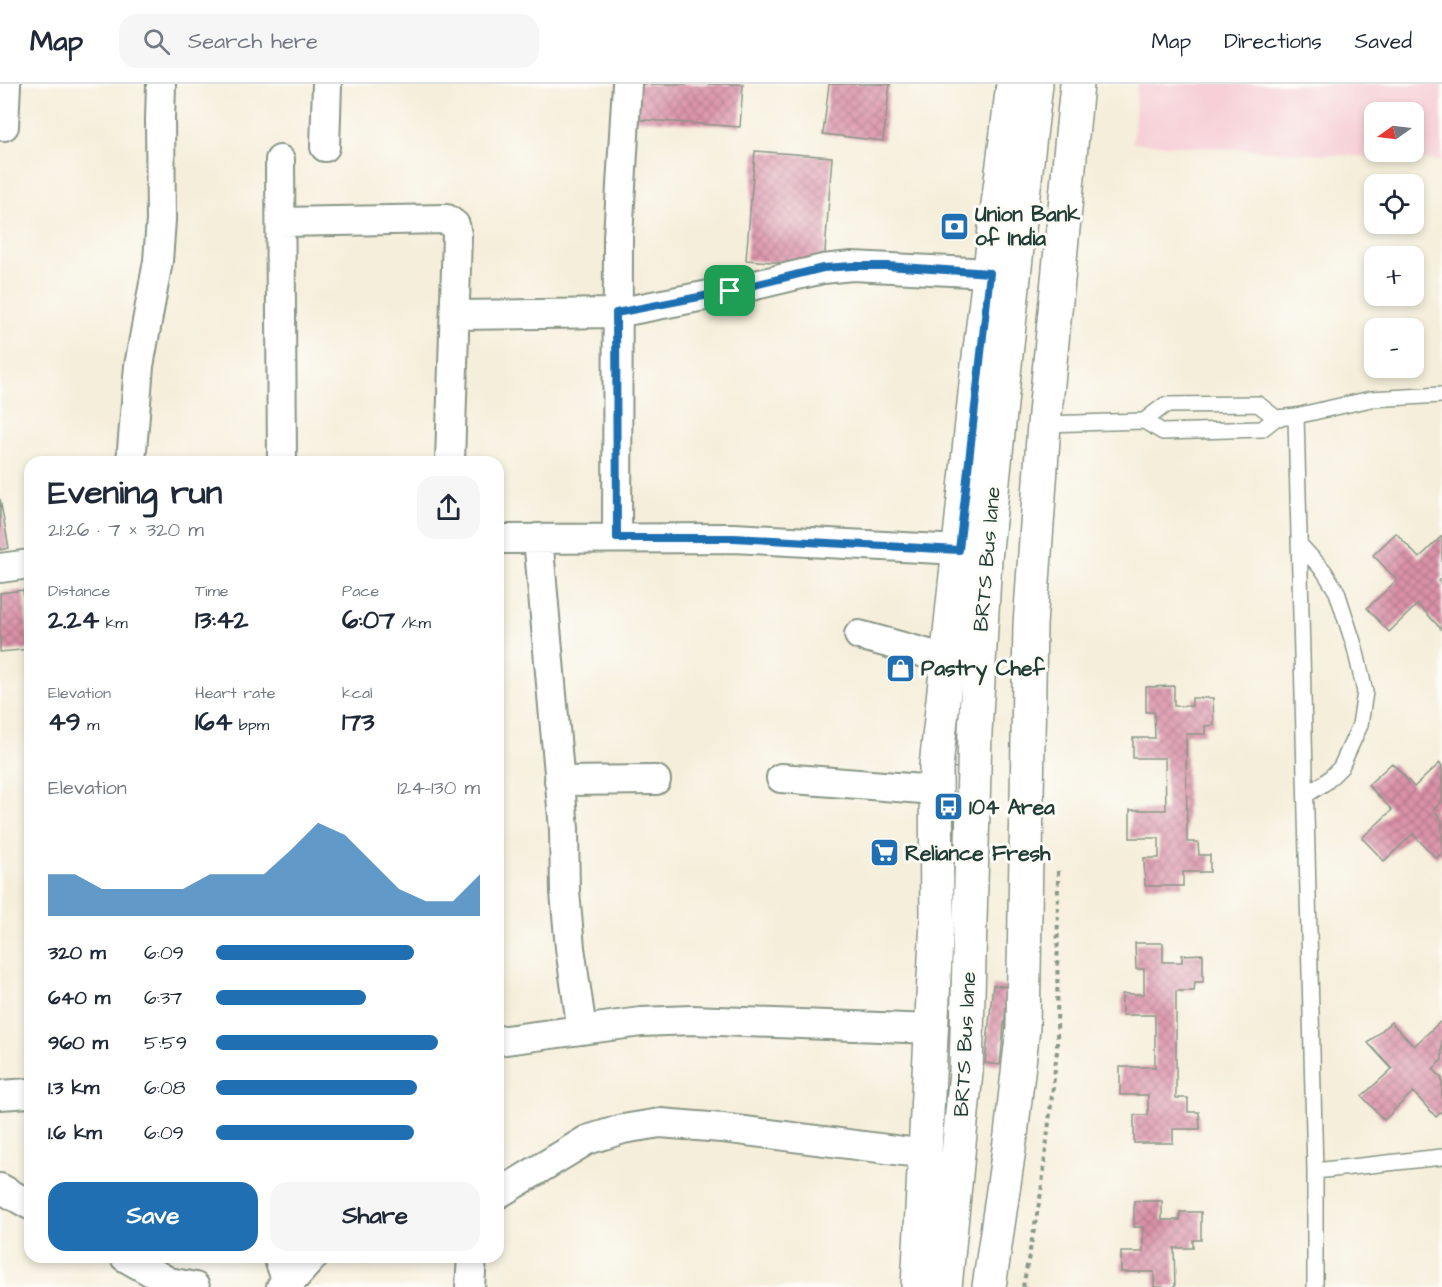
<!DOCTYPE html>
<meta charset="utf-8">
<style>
:root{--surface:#fff;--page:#f6f6f7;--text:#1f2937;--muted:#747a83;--line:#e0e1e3;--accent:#1f6fb2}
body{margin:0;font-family:"Architects Daughter",sans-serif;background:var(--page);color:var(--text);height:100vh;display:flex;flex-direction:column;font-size:22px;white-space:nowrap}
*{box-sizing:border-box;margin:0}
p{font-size:20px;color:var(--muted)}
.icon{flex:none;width:33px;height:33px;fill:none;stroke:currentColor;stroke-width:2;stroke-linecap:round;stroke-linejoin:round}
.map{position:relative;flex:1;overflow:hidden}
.panel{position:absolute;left:24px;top:372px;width:480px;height:807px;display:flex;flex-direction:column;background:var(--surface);border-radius:18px;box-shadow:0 3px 9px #0003}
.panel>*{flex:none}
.needle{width:39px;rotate:256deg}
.fabs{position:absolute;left:1364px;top:18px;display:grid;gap:12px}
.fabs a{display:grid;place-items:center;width:60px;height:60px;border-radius:12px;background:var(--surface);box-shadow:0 3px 9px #0003;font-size:30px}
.pin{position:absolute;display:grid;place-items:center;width:51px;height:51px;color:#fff;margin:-26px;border-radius:12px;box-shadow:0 3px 9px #0006}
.round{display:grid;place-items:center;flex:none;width:63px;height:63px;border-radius:18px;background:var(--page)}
.head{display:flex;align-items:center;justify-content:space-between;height:102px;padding:0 24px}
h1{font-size:33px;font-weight:800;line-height:45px}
.figures{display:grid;grid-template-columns:repeat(3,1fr);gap:9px;height:102px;padding:6px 24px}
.figures div{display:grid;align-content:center}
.figures b{font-size:26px;font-weight:800}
.figures small{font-size:16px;font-weight:400}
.figures p{font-size:16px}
.chart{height:168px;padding:12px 24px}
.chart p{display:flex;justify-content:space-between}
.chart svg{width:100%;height:108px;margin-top:6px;fill:var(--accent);opacity:.7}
.action{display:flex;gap:12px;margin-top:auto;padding:12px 24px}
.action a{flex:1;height:69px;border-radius:18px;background:var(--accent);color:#fff;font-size:24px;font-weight:800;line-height:69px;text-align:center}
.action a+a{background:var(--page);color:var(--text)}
ul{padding:0 24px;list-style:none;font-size:20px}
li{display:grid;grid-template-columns:96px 72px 1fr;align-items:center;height:45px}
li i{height:15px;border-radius:8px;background:var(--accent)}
header{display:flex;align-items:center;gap:36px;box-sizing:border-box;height:84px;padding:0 30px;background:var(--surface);border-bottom:2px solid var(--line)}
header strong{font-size:28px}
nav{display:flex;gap:33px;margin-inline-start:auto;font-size:21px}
.search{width:420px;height:54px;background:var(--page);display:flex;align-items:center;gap:15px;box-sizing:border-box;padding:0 21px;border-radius:18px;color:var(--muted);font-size:22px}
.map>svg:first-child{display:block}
.built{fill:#f6cfd7;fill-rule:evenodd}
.building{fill:url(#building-cross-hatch)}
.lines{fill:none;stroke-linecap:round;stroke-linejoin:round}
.service-casing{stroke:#8a9687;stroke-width:18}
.minor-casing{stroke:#8a9687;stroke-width:32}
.primary-casing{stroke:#8a9687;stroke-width:36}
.path{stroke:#8a9687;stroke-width:4;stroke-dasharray:4.5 4.5;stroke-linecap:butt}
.service{stroke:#fff;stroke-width:15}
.minor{stroke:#fff;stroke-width:28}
.primary{stroke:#fff;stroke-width:33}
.route-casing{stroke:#fff;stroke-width:12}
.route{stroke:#1f6fb2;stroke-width:8}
.labels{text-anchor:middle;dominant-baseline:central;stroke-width:6;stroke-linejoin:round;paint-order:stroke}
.poi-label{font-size:21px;font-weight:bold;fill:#1f3d34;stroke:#fdfcf7;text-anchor:start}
.street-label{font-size:21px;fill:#1f3d34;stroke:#fdfcf7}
</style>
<header>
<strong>Map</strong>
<div class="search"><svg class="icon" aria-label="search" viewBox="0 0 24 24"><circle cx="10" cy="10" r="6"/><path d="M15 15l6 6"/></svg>Search here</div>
<nav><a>Map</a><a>Directions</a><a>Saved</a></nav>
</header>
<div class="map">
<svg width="1442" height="1203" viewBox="0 0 1442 1203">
<defs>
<pattern id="building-cross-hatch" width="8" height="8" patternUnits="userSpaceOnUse" patternTransform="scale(1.5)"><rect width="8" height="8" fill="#db92a9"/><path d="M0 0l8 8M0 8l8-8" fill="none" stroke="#b1788a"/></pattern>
</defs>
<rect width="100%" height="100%" fill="#fdfcf7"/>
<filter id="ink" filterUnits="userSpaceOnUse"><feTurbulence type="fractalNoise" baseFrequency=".0167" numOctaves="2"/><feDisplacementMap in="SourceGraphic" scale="12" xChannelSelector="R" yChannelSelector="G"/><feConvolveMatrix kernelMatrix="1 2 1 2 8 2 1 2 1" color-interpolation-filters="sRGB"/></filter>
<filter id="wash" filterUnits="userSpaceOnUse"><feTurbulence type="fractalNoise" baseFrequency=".008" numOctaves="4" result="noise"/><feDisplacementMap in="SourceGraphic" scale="24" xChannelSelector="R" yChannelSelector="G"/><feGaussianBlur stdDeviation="1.35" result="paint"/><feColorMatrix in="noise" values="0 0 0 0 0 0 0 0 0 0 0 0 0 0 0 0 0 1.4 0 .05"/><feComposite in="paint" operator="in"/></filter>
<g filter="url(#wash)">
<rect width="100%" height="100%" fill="#f5eeda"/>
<path class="built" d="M1137,0H1442V77L1133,59ZM1374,28H1413V68H1374Z"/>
<g id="blocks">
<path class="building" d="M636,0H743L740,43L633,35Z
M829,0H890L883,57L823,50Z
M755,67L832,73L824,182L746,176Z
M0,415L9,464L0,466Z
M1396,449L1419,474L1442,452V493L1438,497L1442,501V546L1418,520L1389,548L1367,524L1397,496L1373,471Z
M23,506L30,565L0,568V509Z
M1174,602V622H1192V614H1213L1214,641L1205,642V650H1186L1187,758H1198L1199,771H1210V788H1183V802H1145L1144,774H1159V754H1130V726H1166L1165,674H1133V654H1155L1154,628H1146V603Z
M1392,679L1414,703L1440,679L1442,682V718L1433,726L1442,736V769L1436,774L1413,750L1384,777L1362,754L1392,726L1368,701Z
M944,683L959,684L953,762L938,761Z
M1135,859H1163V878H1182V871L1203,870V898H1195L1194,907H1176V1014H1188V1028H1199L1200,1045H1173V1059H1134V1031H1148V1011H1120V983H1155V931H1122V910H1144V885H1136Z
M993,901L1008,903L1000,981L985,979Z
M1391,938L1414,962L1440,938L1442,940V976L1433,985L1442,994V1027L1436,1033L1413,1008L1384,1036L1362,1012L1392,985L1368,959Z
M1134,1117H1162V1136H1180V1128H1201V1156H1193V1164H1174L1175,1203H1154V1188H1121V1168H1143V1143H1134Z"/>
</g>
</g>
<g filter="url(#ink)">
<use href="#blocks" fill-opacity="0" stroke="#8a9687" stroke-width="1.5"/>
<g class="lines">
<defs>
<path id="service" d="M1296,332L1315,1087V1203
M1144,337L1165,321L1258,320L1276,334
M1044,340L1144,337L1163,348L1262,345L1276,334L1296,332L1371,315L1442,311
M1300,461L1324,487L1337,508L1355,564L1365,608L1360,641L1341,683L1326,698L1306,711
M1315,1087L1442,1073"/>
<path id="minor" d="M4,42L6,0
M325,63L327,0
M280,76L282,378
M281,138L447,135L455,141L457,151L450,378
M455,231L616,229L730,207L823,185L852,182L990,189
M131,378L139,282L158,177L161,136L160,35L161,0
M538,454L564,745L565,808L570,864L582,946
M617,454L618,153L627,0
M498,455L734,454L959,466
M0,484L30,480
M859,551L947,575
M781,694L935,706
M559,697L656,696
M498,957L641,938L692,936L932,945
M0,1011L30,1009
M0,1104L30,1121
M498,1110L587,1056L623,1045L660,1039L722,1044L926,1070
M125,1173L169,1198L195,1203
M278,1173L289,1203
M281,1203L288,1201L313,1173
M470,1203L472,1173"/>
<path id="primary" d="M918,1203L937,836L936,683L978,281L1013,0
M945,1203L966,988L975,648L985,475L1018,154L1036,0
M989,1203L1011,1051L1023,944L1030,541L1044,340L1077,0"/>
</defs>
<use href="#service" class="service-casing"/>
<use href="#minor" class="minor-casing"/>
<use href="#primary" class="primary-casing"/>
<path class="path" d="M1023,1203L1041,1109L1057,967L1058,786"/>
<use href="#service" class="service"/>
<use href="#minor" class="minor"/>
<use href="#primary" class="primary"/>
</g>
</g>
<g class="lines" filter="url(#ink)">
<defs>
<path id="route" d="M852,182H887L990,189L959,466L734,454H617L616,229L730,207L823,184Z"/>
</defs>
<use href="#route" class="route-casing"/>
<use href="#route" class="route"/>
</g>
<defs>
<symbol id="bank-square" viewBox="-11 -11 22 22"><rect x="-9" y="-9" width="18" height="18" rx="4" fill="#1f6fb2" stroke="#fdfcf7"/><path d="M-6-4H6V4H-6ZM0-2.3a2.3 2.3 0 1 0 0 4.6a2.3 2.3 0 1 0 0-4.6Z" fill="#fff"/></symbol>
<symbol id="shop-square" viewBox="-11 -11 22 22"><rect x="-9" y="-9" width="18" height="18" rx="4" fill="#1f6fb2" stroke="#fdfcf7"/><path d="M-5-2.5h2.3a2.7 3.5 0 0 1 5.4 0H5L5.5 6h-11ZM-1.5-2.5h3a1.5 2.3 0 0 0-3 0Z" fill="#fff"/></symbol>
<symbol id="bus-square" viewBox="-11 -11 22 22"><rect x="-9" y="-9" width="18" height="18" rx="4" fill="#1f6fb2" stroke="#fdfcf7"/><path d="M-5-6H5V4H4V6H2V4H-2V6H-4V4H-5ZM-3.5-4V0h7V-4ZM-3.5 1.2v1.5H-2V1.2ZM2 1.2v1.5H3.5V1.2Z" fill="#fff"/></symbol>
<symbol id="supermarket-square" viewBox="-11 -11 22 22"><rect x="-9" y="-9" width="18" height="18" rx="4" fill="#1f6fb2" stroke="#fdfcf7"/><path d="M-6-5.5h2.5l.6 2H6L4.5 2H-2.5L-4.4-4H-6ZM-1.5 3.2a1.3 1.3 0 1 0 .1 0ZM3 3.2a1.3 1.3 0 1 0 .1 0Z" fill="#fff"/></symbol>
</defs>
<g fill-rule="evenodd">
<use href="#bank-square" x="938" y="126" width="33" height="33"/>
<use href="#shop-square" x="884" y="568" width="33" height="33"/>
<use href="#bus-square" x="932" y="706" width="33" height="33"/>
<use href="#supermarket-square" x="868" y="752" width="33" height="33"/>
</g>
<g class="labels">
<g class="poi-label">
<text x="975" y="130">Union Bank<tspan x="975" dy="24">of India</tspan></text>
<text x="921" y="584">Pastry Chef</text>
<text x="969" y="723">104 Area</text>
<text x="905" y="769">Reliance Fresh</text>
</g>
<g class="street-label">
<text transform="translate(987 475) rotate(-85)">BRTS Bus lane</text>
<text transform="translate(965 960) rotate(-87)">BRTS Bus lane</text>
</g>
</g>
</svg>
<div class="fabs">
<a><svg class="needle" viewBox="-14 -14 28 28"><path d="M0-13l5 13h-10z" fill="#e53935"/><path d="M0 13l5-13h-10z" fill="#747a83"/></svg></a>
<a><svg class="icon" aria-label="locate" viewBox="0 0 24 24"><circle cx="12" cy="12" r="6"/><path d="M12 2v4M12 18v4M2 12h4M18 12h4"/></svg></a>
<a>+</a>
<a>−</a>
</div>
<div class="pin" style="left:730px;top:207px;background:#1e9e55"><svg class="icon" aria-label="arrive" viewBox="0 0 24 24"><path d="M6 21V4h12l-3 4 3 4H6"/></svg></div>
<section class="panel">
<div class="head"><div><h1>Evening run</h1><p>21:26 · 7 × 320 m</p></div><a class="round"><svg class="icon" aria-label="share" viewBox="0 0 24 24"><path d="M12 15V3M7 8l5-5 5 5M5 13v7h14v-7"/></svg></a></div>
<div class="figures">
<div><p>Distance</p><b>2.24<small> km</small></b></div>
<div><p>Time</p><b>13:42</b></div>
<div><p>Pace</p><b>6:07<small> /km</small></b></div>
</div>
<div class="figures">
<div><p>Elevation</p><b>49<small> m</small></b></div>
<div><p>Heart rate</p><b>164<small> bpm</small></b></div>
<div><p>kcal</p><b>173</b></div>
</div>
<div class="chart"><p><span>Elevation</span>124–130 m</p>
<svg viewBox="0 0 160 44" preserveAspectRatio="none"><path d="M0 44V27L10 27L20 33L30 33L40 33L50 33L60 27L70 27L80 27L90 17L100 6L110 11L120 22L130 33L140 38L150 38L160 27V44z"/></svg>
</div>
<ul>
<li><b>320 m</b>6:09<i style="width:75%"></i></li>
<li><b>640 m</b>6:37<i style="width:57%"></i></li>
<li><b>960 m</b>5:59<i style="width:84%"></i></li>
<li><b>1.3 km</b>6:08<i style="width:76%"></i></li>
<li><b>1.6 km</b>6:09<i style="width:75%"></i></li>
</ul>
<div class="action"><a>Save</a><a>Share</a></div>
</section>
</div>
